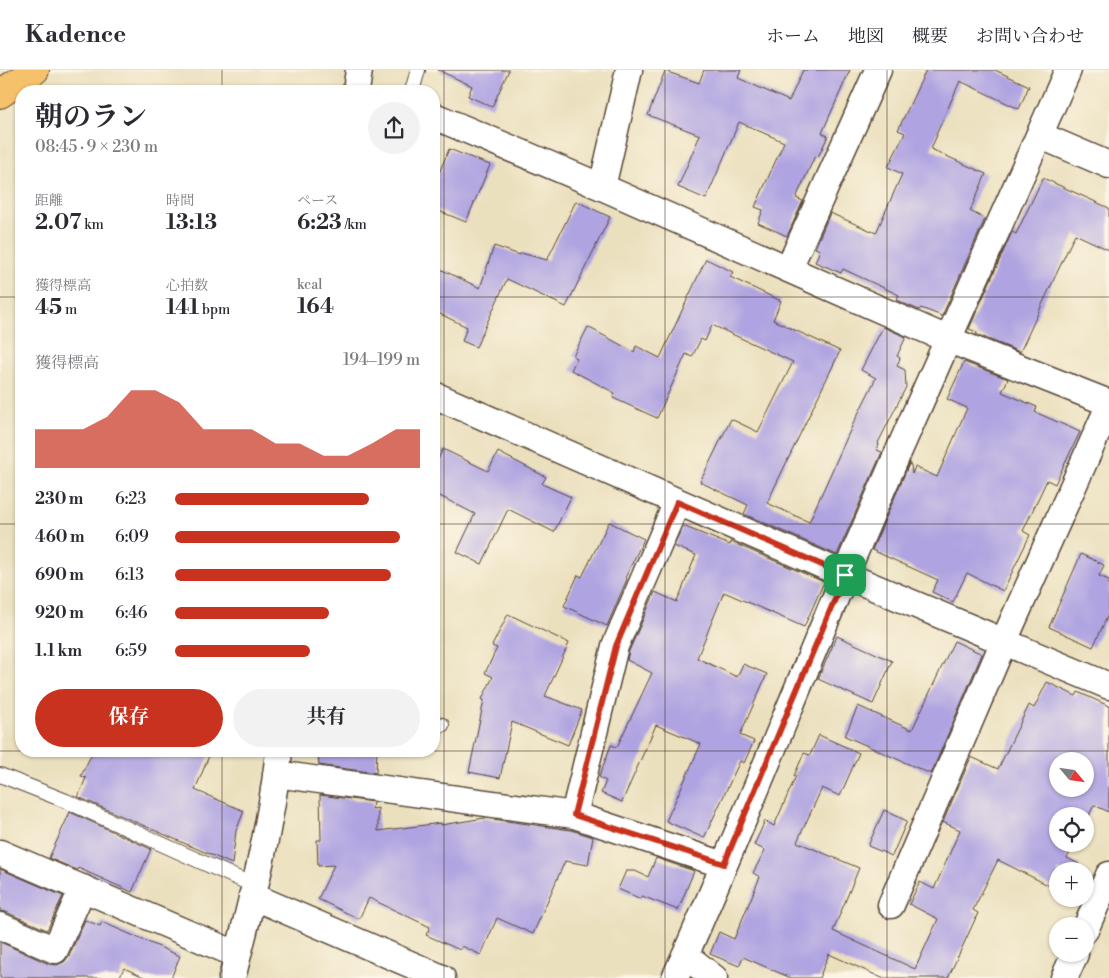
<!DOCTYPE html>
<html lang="ja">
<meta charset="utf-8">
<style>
:root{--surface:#fff;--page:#f2f2f3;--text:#2b2b33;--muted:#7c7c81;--line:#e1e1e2;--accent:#c8321e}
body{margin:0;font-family:"Libre Bodoni","Noto Serif JP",serif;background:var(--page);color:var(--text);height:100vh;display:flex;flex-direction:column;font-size:19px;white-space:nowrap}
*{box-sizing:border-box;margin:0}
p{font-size:16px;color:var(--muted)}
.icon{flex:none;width:28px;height:28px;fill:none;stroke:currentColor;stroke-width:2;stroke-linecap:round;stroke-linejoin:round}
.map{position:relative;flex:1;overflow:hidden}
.details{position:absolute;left:15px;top:15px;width:425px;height:672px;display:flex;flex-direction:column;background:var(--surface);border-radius:20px;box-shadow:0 1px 4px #0004}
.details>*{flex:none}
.needle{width:32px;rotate:119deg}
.controls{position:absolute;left:1049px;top:682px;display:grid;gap:10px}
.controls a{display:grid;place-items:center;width:45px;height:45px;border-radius:50%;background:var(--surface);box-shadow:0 1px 4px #0004;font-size:25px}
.pin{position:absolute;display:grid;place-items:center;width:42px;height:42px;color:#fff;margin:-21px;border-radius:10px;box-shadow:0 2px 8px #0006}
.round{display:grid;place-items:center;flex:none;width:52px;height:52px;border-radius:26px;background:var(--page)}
.headline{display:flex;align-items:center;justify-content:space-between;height:85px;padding:0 20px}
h1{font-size:28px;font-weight:700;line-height:38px}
.figures{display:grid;grid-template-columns:repeat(3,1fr);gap:8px;height:85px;padding:5px 20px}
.figures div{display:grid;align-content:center}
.figures b{font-size:21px;font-weight:700}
.figures small{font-size:14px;font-weight:400}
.figures p{font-size:14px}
.chart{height:140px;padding:10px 20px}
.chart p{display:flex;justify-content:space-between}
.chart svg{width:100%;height:90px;margin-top:5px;fill:var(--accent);opacity:.7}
.primary-button{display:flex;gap:10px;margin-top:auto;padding:10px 20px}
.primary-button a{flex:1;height:58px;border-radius:30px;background:var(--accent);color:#fff;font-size:20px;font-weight:700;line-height:58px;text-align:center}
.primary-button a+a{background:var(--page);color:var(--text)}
ul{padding:0 20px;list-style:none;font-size:16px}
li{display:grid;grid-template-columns:80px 60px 1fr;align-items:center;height:38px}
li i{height:12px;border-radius:6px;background:var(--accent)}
header{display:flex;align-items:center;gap:30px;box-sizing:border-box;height:70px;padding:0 25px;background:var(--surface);border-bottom:1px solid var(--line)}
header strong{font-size:24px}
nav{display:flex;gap:28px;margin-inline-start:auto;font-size:18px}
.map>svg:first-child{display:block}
.building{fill:#afa3e1;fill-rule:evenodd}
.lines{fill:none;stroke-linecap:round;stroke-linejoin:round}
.lane-casing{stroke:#554536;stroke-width:16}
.street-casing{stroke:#554536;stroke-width:29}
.highway-casing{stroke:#554536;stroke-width:30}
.lane{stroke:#fff;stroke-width:14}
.street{stroke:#fff;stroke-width:26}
.highway{stroke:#f5c16b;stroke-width:28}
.route-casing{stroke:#fff;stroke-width:10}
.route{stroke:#c8321e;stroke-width:6}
.grid{fill:none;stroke:#3b2a1e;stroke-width:1;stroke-opacity:0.55}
</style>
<header>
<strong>Kadence</strong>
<nav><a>ホーム</a><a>地図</a><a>概要</a><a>お問い合わせ</a></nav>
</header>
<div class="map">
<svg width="1109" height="908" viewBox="0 0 1109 908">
<rect width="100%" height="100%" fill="#fcf5e5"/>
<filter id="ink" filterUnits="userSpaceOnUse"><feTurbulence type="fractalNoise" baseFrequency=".02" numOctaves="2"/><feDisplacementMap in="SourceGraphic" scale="10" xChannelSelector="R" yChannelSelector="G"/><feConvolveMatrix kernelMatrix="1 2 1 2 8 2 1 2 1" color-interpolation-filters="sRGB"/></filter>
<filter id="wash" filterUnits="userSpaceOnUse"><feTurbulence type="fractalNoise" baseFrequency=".0096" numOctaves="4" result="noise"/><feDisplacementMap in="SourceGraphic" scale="20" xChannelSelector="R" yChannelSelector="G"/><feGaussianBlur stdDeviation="1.12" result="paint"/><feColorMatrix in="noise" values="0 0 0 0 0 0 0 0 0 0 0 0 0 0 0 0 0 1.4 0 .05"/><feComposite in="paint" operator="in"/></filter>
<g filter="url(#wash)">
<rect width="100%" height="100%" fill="#ebe0be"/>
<g id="blocks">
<path class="building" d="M438,0H509L492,37L468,26L472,16Z
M704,0H741L738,8L789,31L803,0H850L822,63L828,66L818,87L815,86L796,128L803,131L787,166L758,153L763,140L755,137L784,72L739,52L706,129L678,117L700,65L648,45L665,1L699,13Z
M926,0H995L1029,16L1019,39L960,11L936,65H937L931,79L986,104L970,141L985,149L942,246L921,238L919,240L896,230L899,225L843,199L841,203L815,192L820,180L815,178L830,143L876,163L902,104L888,97L905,63L898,60Z
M449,79L490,95L466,152L434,139V115Z
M1043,108L1109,138V180L1075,164L1020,282L976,264L977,262L969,259L1012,162L1016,164Z
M576,131L610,147L566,237L507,209L476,277L462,271L467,257L434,241V196L480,218L494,176L520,185L521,183L547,190Z
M706,189L733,202L730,207L781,231L773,250L840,281L767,433L809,452L853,354L876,308L861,300L883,257L906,267L897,286L900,288L897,296L905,300L906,317L878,373L879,374L877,380L882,382L837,485L744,444L748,435L700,412L731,349L758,362L793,292L712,255L705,271L701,269L692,287L686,284L657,348L613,328L615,323L571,300L577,288L573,286L588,257L634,282L636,276L660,288Z
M964,292L1008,309L1002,322L1037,337L1035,342L1080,362L1055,414L1047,410L1023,461L1030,465L1003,521L967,503L953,532L932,522L938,510L872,480L909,394L911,395L912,404L915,397L937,407L967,338L947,329Z
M443,379L488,401L498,382L546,407L542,414L571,427L554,462L508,439L482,494L457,482L475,444L434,423V397Z
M609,452L644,469L625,508L627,509L607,556L564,536L578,505L582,507Z
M683,456L730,475L731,472L824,512L804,557L724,522L697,588L737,607L743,594L767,604L740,665L754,671L744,693L740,691L704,768L666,751L701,674L656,655L622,732L601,723L606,711L599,707L611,675L617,677L652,603L627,590L629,581L655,522L677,532L696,485L674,476Z
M1081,484L1104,495L1099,506L1109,510V543L1093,577L1049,557Z
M508,544L569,573L545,626L582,640L568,675L512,652L500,708L469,702L484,630L482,629L493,607L485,603L497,578L492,576Z
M837,566L892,591L873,634L818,609Z
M954,571L982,584L931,704L845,666L858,636L912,660Z
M1047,612L1076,626L1078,622L1109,636V742L1094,735L1085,753V746H1058V774H1075L1067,788L1079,794L1076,801H1058V820L998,790L973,840L978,843L948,908H882L829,884L819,908H791L743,887L739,896L710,884L719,862L734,869L760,807L753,803L765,780L754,775L765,751L774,756L796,706H794L804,683L810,685L819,665L859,683L840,726L822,718L797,772L859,798L833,861L915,899L938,849L909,834L920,812L934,819L960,760L943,752L971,687L998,699L1029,635L1034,638ZM1058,691H1085V719H1058Z
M93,681H211L195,720L244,741L236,761L232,794L78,727L86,708L81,706Z
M318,681H377L376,703L319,695Z
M320,725L373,732L372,739L378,738V761L441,753V755L485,748L571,760L593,767L588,795L565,791L533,864L497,848L481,885L462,876L460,880L426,865L430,857L369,828L359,849L318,829L334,795L318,796L317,770H321Z
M884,740L907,751L892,786L868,776Z
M70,742L151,779L132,822L78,798L77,800L49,788Z
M656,788L694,801L678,840L642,826L641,829L618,819L626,801H635L648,807Z
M0,799L63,826L47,860L6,842L0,841Z
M85,850L100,856L102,852L180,886L171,908H146L124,898L119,908H0V872L49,894L57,895L64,892L69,886Z"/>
</g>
</g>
<g filter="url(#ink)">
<use href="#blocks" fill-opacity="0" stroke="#554536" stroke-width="1"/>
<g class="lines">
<defs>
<path id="lane" d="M412,21L418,0
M434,653L442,655
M0,705L66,731L255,816"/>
<path id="street" d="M356,21L359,0
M434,46L602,117L947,269L1109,333
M1039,65L1109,95
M602,117L629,0
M789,198L878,0
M434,325L845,505L1109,616
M276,704L574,745L724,795
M574,745L615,576L677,432
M0,783L238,885
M252,826L442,908
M891,835L1004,571L1109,336
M0,856L55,880L83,818
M1085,860L1109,805
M685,885L714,908
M232,908C251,834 271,758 279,681
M675,908C735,775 788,639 845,505C917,336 994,168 1068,0
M1064,908L1075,884"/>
<path id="highway" d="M0,24L35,0"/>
</defs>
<use href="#lane" class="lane-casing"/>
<use href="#street" class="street-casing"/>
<use href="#highway" class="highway-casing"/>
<use href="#lane" class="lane"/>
<use href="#street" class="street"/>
<use href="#highway" class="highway"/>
</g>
</g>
<g class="lines" filter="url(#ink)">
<defs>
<path id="route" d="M677,432L845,505L724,794L574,745L616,576Z"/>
</defs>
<use href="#route" class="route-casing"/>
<use href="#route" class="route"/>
</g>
<path class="grid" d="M222,0V21M444,0V908M665,0V908M887,0V908M0,227H21M434,227H1109M0,454H21M434,454H1109M0,681H21M222,681V908M434,681H1109"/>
</svg>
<div class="controls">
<a><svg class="needle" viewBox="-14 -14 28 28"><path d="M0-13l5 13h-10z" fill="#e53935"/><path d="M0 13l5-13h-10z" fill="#7c7c81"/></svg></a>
<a><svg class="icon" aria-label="locate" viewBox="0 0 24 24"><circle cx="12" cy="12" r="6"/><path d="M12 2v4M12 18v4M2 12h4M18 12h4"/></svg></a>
<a>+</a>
<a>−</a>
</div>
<div class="pin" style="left:845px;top:505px;background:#1e9e55"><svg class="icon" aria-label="arrive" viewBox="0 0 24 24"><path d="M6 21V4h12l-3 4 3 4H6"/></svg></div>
<section class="details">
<div class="headline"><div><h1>朝のラン</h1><p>08:45 · 9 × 230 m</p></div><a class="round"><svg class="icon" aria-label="share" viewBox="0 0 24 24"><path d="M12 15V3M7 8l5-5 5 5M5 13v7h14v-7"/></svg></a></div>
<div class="figures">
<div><p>距離</p><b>2.07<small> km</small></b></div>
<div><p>時間</p><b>13:13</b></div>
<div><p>ペース</p><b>6:23<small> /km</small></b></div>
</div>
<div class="figures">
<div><p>獲得標高</p><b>45<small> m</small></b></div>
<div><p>心拍数</p><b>141<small> bpm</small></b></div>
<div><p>kcal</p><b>164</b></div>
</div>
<div class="chart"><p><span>獲得標高</span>194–199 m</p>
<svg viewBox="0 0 160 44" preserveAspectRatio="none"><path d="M0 44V25L10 25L20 25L30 19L40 6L50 6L60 12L70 25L80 25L90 25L100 32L110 32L120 38L130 38L140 32L150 25L160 25V44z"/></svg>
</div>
<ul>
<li><b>230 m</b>6:23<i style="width:79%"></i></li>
<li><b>460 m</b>6:09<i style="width:92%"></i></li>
<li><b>690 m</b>6:13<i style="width:88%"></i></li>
<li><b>920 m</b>6:46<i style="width:63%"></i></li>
<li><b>1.1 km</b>6:59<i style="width:55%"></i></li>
</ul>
<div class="primary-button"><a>保存</a><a>共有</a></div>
</section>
</div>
